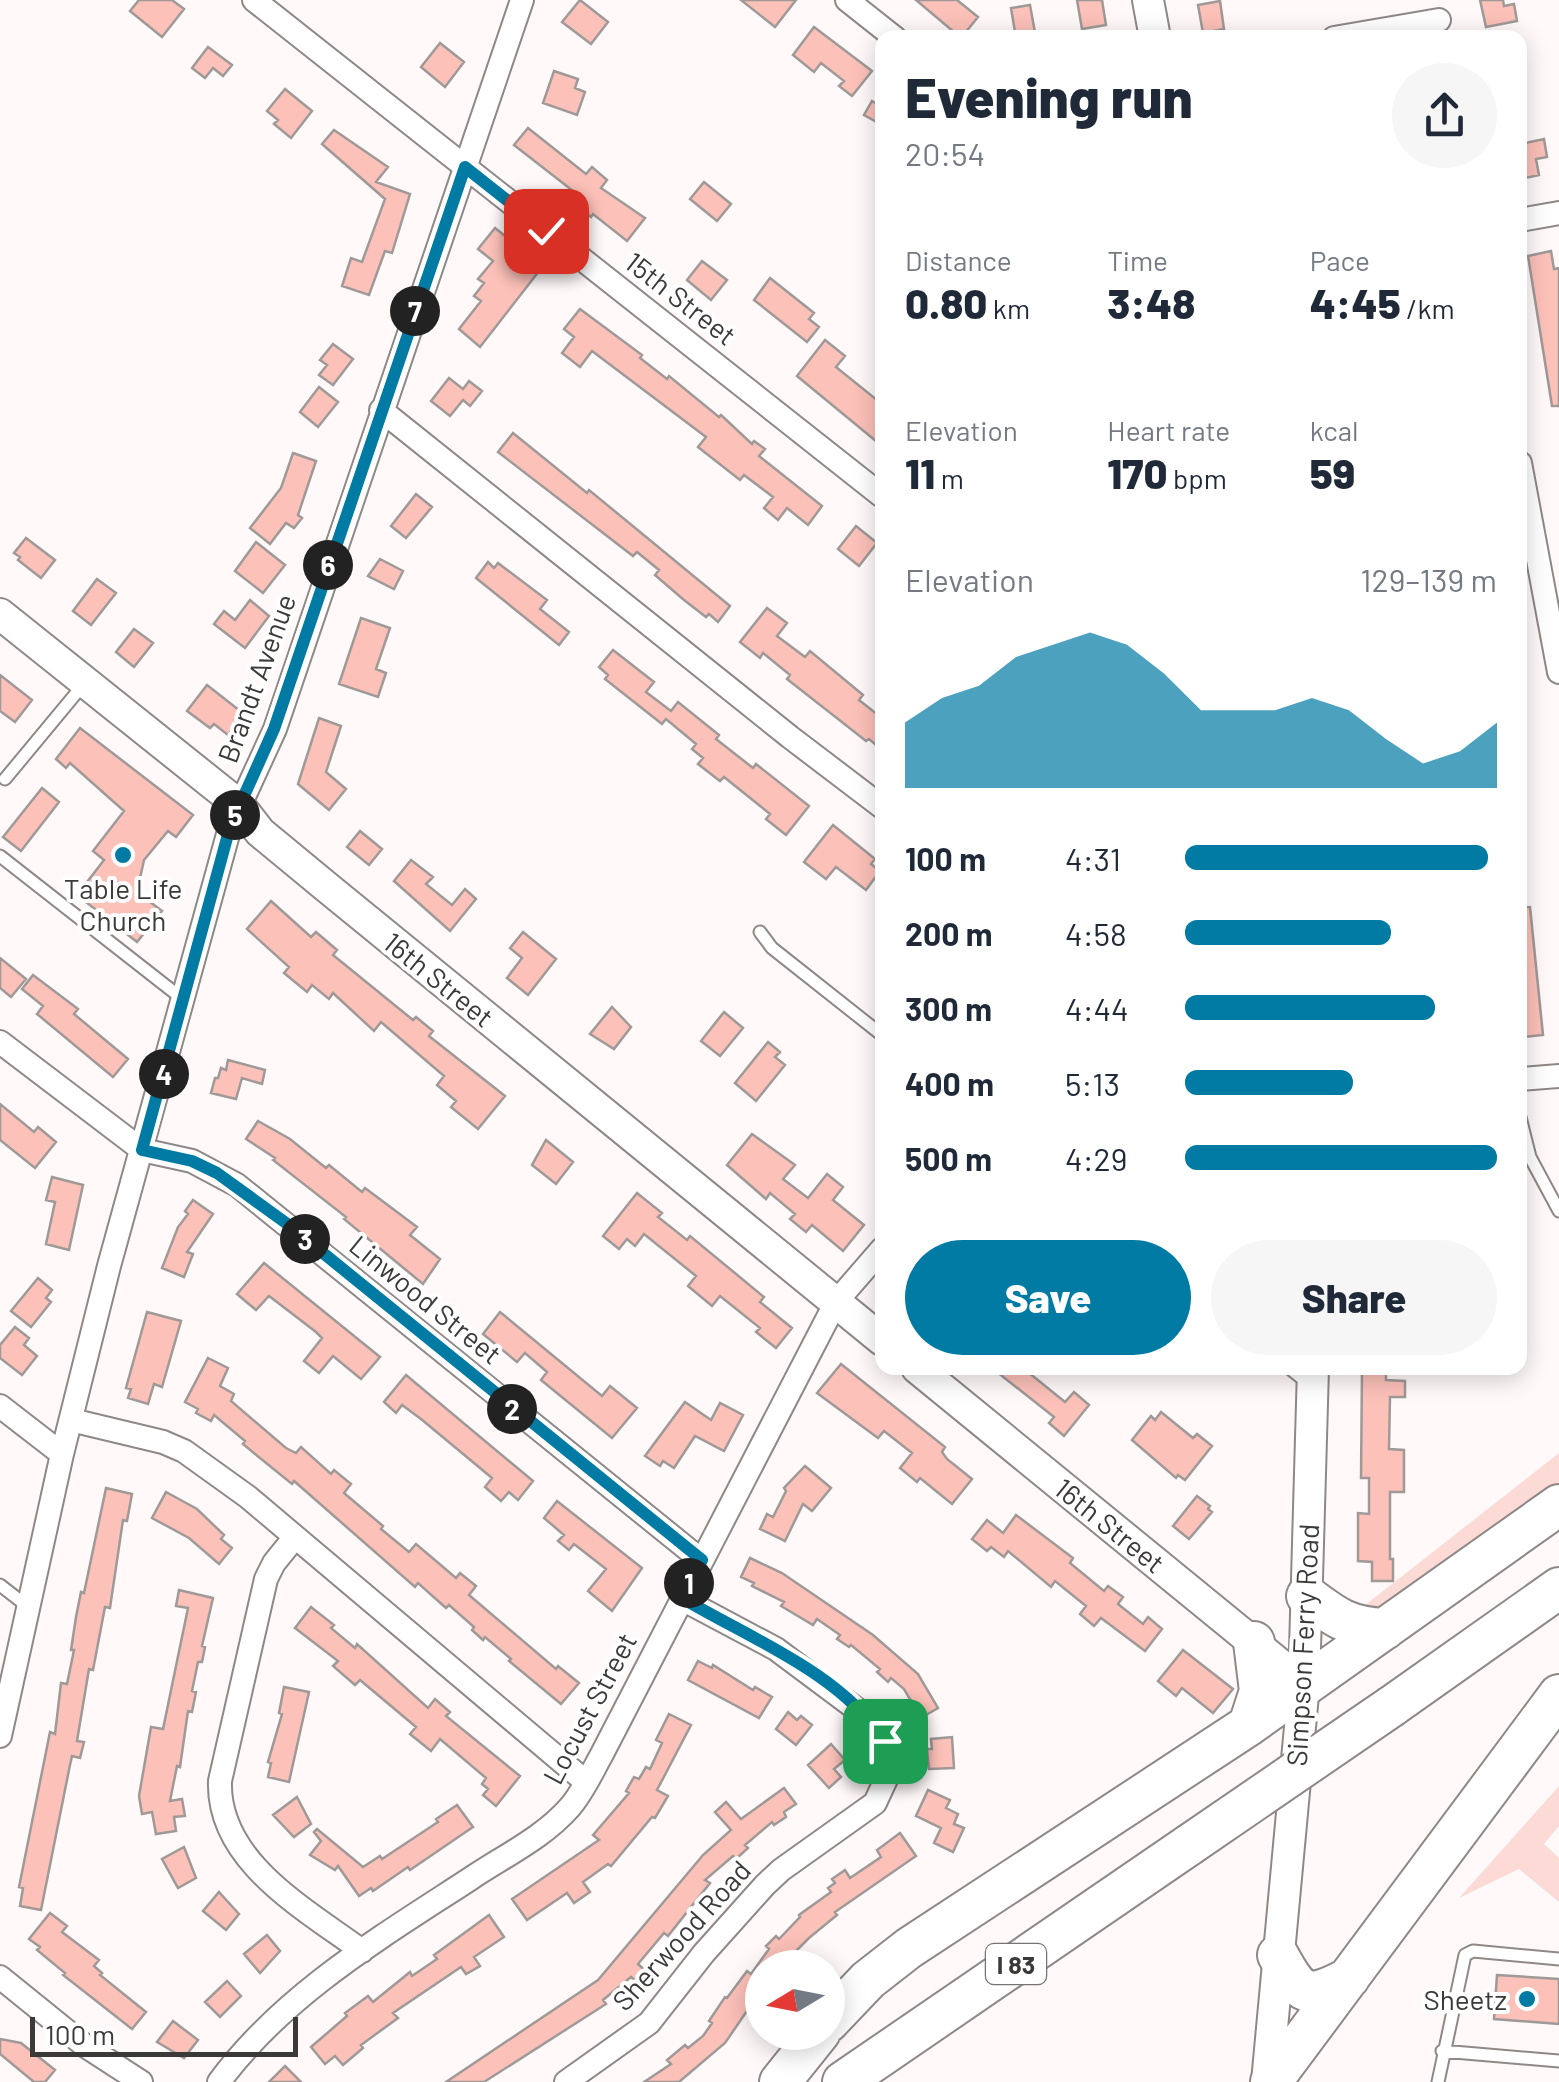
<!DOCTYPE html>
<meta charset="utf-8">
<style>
:root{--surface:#fff;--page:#f6f6f7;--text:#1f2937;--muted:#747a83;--accent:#017ba3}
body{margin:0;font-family:Barlow,sans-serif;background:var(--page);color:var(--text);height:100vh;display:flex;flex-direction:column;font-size:38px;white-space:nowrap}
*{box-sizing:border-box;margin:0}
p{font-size:32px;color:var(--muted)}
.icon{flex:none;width:55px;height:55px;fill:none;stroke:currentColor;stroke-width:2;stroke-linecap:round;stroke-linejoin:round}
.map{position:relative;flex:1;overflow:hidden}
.side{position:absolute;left:875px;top:30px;width:652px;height:1345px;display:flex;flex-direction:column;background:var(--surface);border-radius:20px;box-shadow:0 5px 25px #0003}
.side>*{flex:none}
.needle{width:65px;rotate:260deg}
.buttons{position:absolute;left:745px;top:1950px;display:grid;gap:20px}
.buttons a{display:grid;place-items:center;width:100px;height:100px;border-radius:50%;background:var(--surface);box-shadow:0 5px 25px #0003;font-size:50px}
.scale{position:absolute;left:30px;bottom:25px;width:268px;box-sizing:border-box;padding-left:10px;border:5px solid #3c3a39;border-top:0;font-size:28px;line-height:35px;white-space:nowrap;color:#3c3a39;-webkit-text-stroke:8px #fff;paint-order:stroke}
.pin{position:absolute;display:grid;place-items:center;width:85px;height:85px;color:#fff;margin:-42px;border-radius:20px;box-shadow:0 5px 15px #0006}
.km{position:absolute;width:50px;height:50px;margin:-25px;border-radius:50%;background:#222;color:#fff;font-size:28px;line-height:50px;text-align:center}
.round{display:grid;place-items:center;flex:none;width:105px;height:105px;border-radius:52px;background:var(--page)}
.head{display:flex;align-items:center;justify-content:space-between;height:170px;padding:0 30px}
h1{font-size:55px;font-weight:800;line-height:75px}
.figures{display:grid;grid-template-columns:repeat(3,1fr);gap:15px;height:170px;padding:10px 30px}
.figures div{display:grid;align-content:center}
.figures b{font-size:42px;font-weight:800}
.figures small{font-size:28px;font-weight:400}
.figures p{font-size:28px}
.chart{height:280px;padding:20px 30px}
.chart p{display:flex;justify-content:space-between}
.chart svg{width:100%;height:180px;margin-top:10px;fill:var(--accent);opacity:.7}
.cta{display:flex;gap:20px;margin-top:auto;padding:20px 30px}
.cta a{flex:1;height:115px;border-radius:60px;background:var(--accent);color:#fff;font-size:40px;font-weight:800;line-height:115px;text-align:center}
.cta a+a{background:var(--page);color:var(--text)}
ul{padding:0 30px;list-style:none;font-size:32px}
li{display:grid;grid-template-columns:160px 120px 1fr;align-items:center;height:75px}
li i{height:25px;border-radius:12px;background:var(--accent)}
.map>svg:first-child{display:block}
.green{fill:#fcdad5}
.building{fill:#fcc1b9;stroke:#9f9998;stroke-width:2.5}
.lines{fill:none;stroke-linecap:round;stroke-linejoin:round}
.lane-casing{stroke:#8e8887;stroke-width:15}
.street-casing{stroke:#8e8887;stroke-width:26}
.secondary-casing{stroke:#8e8887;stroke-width:34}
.highway-casing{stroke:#8e8887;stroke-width:44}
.lane{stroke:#fff;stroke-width:11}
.street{stroke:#fff;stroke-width:22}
.secondary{stroke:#fff;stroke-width:30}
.highway{stroke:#fff;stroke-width:40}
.highway-bridge-casing{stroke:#8e8887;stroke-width:44;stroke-linecap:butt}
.highway-bridge{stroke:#fff;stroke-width:40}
.route-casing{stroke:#fff;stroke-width:20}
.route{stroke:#017ba3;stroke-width:12}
.poi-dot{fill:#017ba3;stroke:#fff;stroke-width:4}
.labels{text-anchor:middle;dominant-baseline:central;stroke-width:8;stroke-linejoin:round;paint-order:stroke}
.shield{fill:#fff;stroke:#767574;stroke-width:2.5}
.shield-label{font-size:25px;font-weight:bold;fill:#3c3a39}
.street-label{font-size:28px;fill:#3c3a39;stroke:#fff}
.poi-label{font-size:28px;fill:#3c3a39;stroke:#fff}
</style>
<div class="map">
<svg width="1559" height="2082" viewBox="0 0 1559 2082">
<rect width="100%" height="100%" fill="#fffaf9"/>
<path class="green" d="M1559,1453V1493L1372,1615L1350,1617Z
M1559,1786V1826L1544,1844L1559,1858V1902L1519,1869L1459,1898Z"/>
<path class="building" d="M139,0H172L184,9L162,37L130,11Z
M580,0L608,22L591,44L562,22Z
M741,0H796L775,27Z
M916,0H957L978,17L961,38Z
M1077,0H1102L1106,25L1082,29Z
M1480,0H1503L1504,6L1514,4L1517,21L1486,27Z
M1220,1L1224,29L1203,33L1198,5Z
M1030,5L1036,38H1016L1011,8Z
M814,27L872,71L852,96L839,86L844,81L821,63L814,72L793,55Z
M440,43L464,62L445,87L421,67Z
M208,47L232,65L223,76L213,68L205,78L192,68Z
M554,71L578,79L575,88L585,92L577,115L543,103Z
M285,89L312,111L291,138L274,124L278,120L267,111Z
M872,101L882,107V125L864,115Z
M528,128L586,174L592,167L607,180L601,188L645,218L627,241L593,214L591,217L579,208L581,205L569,196L573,191L514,145Z
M334,130L388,167L376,182L410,194L392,253L385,251L369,295L342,286L351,258L362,262L385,199L322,144Z
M1544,139L1547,157L1536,159L1539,175L1520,179V144Z
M704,182L731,204L717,221L690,199Z
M495,228L543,266L480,347L459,329L481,301L474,296L484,283L478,279L493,261L478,249Z
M1551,251L1554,269L1559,268V406H1552L1528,256Z
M702,261L727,280L711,300L687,280Z
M770,278L814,313L809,319L819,327L807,342L754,300Z
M580,309L642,355L640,358L667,379L669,376L719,417L721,415L752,444L754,441L765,449L759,456L822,506L808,525L787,508L778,520L764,508L773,497L744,475L740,480L698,447L706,437L592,351L580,367L562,353L574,337L564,329Z
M825,340L845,356L836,367L882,404V446L797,376Z
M333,344L353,359L333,385L319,375L327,365L320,360Z
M449,378L463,389L469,381L482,391L470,406L463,400L450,416L431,401Z
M319,387L338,402L318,427L300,412Z
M513,433L587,493L589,490L730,606L718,622L709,614L706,617L684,600L655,575L659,570L637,552L633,556L498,452Z
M293,453L316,461L298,515L302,518L294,528L286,523L270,544L250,528L281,488Z
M416,494L432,507L406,538L391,526Z
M856,526L877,543L859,566L838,549Z
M26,538L55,560L41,578L18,560L20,557L14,553Z
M256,542L285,565L263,593L235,571Z
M380,559L403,571L394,589L368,576Z
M488,562L494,568L498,563L547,600L540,609L569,632L559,645L476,578Z
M97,579L116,593L91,625L73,611Z
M250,600L269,616L245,648L214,624L224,611L235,620Z
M767,608L787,623L777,636L805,657L810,651L863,695L859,700L882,718V737L876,745L869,739L866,741L787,679L790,675L763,653L760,658L740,642Z
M361,618L390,628L376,669L386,673L378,697L339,684Z
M134,629L153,643L134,667L116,652Z
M613,650L654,682L646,692L671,711L678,702L719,735L716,739L753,768L756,764L809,806L786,835L766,819L770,814L724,777L720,781L698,764L703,758L692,749L696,744L666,719L662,724L605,679L608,675L599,667Z
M0,675L32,700L15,722L0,711Z
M207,685L244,714L228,735L214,724L210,728L187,711Z
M319,718L341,726L326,772L346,789L329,810L298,784Z
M80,728L193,815L176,837L168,831L144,860L137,892L162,911L137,942L77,895L104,860L93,851L124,811L70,763L66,768L56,759Z
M42,788L59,802L21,851L3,837Z
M833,825L875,859L871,864L880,871L866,890L836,867L826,879L804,862Z
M360,831L382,849L369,865L347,847Z
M411,860L433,877L426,884L452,905L465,889L476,899L450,931L394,881Z
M271,901L311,937L316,932L337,950L333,955L413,1020L416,1017L433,1031L429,1036L505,1096L478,1129L451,1107L456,1101L437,1085L444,1076L381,1022L374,1031L333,993L329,999L312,985L307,992L284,973L289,967L247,929Z
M1530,907L1543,1035L1523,1037L1520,1028V908Z
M523,932L556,959L528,995L507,978L522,958L510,948Z
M0,958L26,979L11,997L0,988Z
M33,975L78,1009L74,1014L128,1059L113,1077L37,1014L43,1006L22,989Z
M612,1007L631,1027L614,1049L590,1034Z
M724,1012L743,1028L720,1056L701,1041Z
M768,1042L780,1052L775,1057L785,1065L756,1101L735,1083Z
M228,1060L265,1070L262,1084L242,1078L236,1099L211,1093L215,1078H218L221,1068L226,1070Z
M0,1104L34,1132L38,1127L56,1142L35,1168L0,1140Z
M258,1121L290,1139L326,1168L329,1165L362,1192L365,1188L417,1227L410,1235L440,1259L423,1284L344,1219L346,1217L273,1160L275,1158L246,1139Z
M752,1134L795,1165L783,1179L808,1198L827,1174L843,1187L833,1200L864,1225L843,1251L812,1225L806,1232L790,1219L795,1214L770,1193L766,1199L727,1165Z
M546,1140L573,1162L556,1184L532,1165Z
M52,1177L83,1185L69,1250L46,1244L55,1202L46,1200Z
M637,1193L662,1213L658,1217L687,1240L690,1236L764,1297L760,1302L792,1328L776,1348L756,1332L760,1328L720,1296L712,1306L688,1286L696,1276L644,1234L635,1246L627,1239L619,1249L603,1236Z
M193,1200L213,1214L187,1252L193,1254L184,1277L162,1268L178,1227L188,1214L185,1211Z
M264,1263L380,1357L361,1379L333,1356L319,1373L304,1361L322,1338L316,1332L269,1296L256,1310L237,1294Z
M38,1278L52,1290L46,1298L51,1302L31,1327L11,1311Z
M147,1312L181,1321L162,1387L154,1384L148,1404L128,1398L131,1389L126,1388Z
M500,1312L602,1396L610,1386L637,1408L612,1438L541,1380L547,1372L525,1353L517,1362L483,1334Z
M15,1327L29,1338L24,1345L37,1356L22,1375L0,1358V1345Z
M208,1358L228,1368L220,1386L234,1394L231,1401L286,1448L296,1453L301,1447L331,1474L334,1470L351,1484L344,1493L383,1526L381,1529L409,1552L416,1544L456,1578L460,1573L476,1586L469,1595L556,1669L558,1666L579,1683L561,1704L509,1661L511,1659L485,1637L483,1640L472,1630L474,1627L449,1605L446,1608L418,1583L415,1587L294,1481L292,1484L255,1454L243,1444L245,1441L214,1415L211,1421L196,1413L198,1409L185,1402Z
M841,1364L945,1447L942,1452L947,1459L972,1479L952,1504L920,1478L917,1482L900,1468L912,1453L884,1431L878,1438L817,1393Z
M992,1368H1023L1065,1402L1074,1392L1089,1405L1064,1436L1049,1423L1054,1417Z
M1362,1368L1386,1369V1380L1405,1381V1397H1390L1389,1449L1404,1450V1492H1390V1559H1393V1581H1372V1562L1358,1561V1513L1369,1514V1478H1361Z
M406,1375L533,1481L518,1500L509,1492L501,1501L485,1487L492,1478L421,1419L402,1405L396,1413L384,1402Z
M685,1402L711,1420L720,1403L743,1415L724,1451L695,1436L674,1468L663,1461L660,1466L645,1456Z
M1161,1412L1193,1438L1197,1434L1212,1446L1185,1480L1178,1475L1176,1478L1132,1440L1151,1416L1155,1420Z
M805,1466L831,1488L812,1511L803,1504L785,1541L760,1529L767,1514L773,1517L786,1491L784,1488Z
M106,1488L132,1494L127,1521L123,1520L110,1608L105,1607L93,1670L89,1669L77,1741L84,1742L80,1758L72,1756L70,1765L41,1910L20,1906L23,1888L19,1887L50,1732L55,1734L61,1683L67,1684L74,1650H71L76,1617L81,1592L84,1593Z
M166,1492L197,1509L224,1535L221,1539L232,1548L219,1564L189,1538L152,1518Z
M1197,1496L1210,1506L1208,1509L1212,1512L1189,1539L1173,1526Z
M557,1501L642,1568L612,1611L588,1591L606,1569L574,1544L569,1550L558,1541L564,1535L544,1518Z
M1016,1515L1073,1558L1070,1563L1104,1591L1108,1586L1123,1597L1118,1604L1143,1624L1148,1617L1162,1629L1145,1651L1101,1618L1094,1626L1080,1614L1086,1606L1055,1581L1051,1587L1008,1551L1004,1557L991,1547L987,1551L972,1539L987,1520L1003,1533Z
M750,1558L782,1573L873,1635L918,1674L938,1708L917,1720L910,1708L914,1706L904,1689L891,1678L888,1682L877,1672L880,1669L851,1645L849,1647L837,1639L840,1635L817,1619L813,1625L781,1606L784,1602L752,1586L754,1583L741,1577Z
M179,1590L213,1598L202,1646L205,1647L202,1662H198L192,1691L196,1692L192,1712L188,1711L180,1767L177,1766L170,1801L182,1799L185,1816L174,1817L176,1831L156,1834L152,1812L142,1814L139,1796L151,1727L163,1729L188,1608L176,1606Z
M311,1607L334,1625L331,1628L355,1648L357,1644L428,1708L435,1699L450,1712L446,1716L520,1776L496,1806L483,1795L488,1789L482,1784L486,1778L440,1739L431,1751L410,1734L416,1727L360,1680L355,1685L333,1666L338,1661L295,1628Z
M1183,1650L1233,1689L1213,1713L1182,1688L1176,1696L1158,1681Z
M698,1661L712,1668L713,1665L753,1690L755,1687L772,1697L759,1718L688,1680Z
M284,1687L309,1692L289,1782L268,1777L271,1763L268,1762L282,1714L279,1713Z
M788,1712L797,1720L801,1716L812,1725L796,1745L776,1729Z
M669,1714L691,1725L657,1790L668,1796L655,1818L652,1817L611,1866L608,1864L583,1882L590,1892L574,1903L567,1893L527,1920L512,1899L599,1840L593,1835L629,1793L626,1791L634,1777L639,1779L646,1767L650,1769L662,1743L656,1740Z
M952,1737L954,1768L929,1769L927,1749H932L931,1739Z
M831,1744L845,1760L834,1769L841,1777L829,1788L808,1765Z
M784,1788L796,1804L784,1812L786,1817L774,1825L772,1822L745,1845L748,1848L736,1859L733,1856L705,1880L710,1883L668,1936L664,1933L638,1964L647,1972L638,1983L631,1977L603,2000L606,2004L484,2082H446L598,1980L703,1855L731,1830L715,1812L726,1802L741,1819Z
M928,1790L950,1800L946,1808L958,1814L954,1824L964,1828L953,1852L934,1843L941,1828L916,1816Z
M297,1797L311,1824L294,1837L273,1815Z
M457,1805L473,1827L410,1870L408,1867L373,1891L371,1888L359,1896L338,1866L335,1870L310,1855L321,1841L314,1832L317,1829L363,1867L380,1856L382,1859L438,1822L436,1819Z
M900,1833L916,1856L835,1912L837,1915L809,1938L791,1956L803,1968H762V1989L725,2043L679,2082H644L671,2064L667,2060L685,2045L688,2048L703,2036L712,2023L709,2021L725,1997L727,1998L747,1971L751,1974L769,1949L766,1946L776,1936L779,1939L800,1917L799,1915L831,1892L828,1888L835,1883L832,1879L845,1870L850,1878L881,1857L877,1850Z
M184,1847L196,1878L178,1888L162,1859Z
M219,1892L239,1914L226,1930L203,1911Z
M50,1913L67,1926L62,1932L99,1960L94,1966L102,1973L100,1975L146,2012L132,2029L63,1975L65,1973L37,1950L40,1947L29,1939Z
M489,1915L504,1937L474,1957L480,1966L466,1974L461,1967L393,2013L398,2018L361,2045L363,2048L343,2065L335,2056L325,2064L311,2047L347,2016L345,2013L368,1996L373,2002L410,1972L412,1976L437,1959L434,1955Z
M267,1935L280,1951L260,1973L244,1954Z
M1497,1975L1559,1979V2024L1494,2019Z
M227,1981L241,1996L220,2017L205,2002Z
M173,2021L198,2040L184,2058L157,2042Z
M0,2039L21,2043L55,2070L45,2082H34L0,2054Z
M285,2066L301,2082H269Z"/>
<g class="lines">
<defs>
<path id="lane" d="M5,779L83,685
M0,856L184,1000
M760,932L772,948L882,1035
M1520,1117L1530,1157L1559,1211
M1289,1368L1309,1384
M0,1585L27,1606
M1442,2051L1559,2061
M1438,2082L1465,1955L1473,1951L1559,1959"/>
<path id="street" d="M254,0L882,496
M847,0L895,38
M1334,38L1439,20
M1520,220L1559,213
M381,410L790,737L882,807
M1520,463L1559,672
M0,1042L142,1150L192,1161L237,1185L701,1560
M1520,1079L1559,1076
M0,1406L62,1454
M71,1420L163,1442L184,1451L248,1497L586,1782
M295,1537L274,1563L266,1579L220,1781C217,1861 305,1909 362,1951
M0,1736L62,1454L109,1266L230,827L275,729L522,0
M0,1977L84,2045L141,2082
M219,2082C283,1995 381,1937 470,1879C504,1856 543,1838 570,1807C583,1792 592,1772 602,1754L836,1302L882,1249
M566,2082L649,2023L704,1953L765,1885L781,1870L875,1803L887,1777L888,1747L871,1720L776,1649L682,1599"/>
<path id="secondary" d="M1148,0L1155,38
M0,614L239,805L260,832L329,889L882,1340
M917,1368L1304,1684
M1267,2082L1304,1684L1313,1368"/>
<path id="highway" d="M1307,1596C1336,1618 1348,1627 1385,1629
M1392,1706L1559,1588
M1249,1725L1260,1691L1254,1642
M1278,1955C1301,1997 1307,2000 1349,1978
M828,2022L868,1980L909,1948L1249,1725L1559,1505
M780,2082L820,2032
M843,2082L1189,1845
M1271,2082L1559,1695"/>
</defs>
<use href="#lane" class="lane-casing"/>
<use href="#street" class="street-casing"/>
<use href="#secondary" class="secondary-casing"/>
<use href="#highway" class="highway-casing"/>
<use href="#lane" class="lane"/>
<use href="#street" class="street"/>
<use href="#secondary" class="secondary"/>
<use href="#highway" class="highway"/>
<defs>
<path id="highway-bridge" d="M1189,1845L1392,1706"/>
</defs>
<use href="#highway-bridge" class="highway-bridge-casing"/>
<use href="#highway-bridge" class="highway-bridge"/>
</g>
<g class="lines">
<defs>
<path id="route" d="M546,231L465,167L274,729L230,827L142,1150L192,1161L217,1173L286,1223L702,1560L682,1598C751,1639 839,1672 885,1741"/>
</defs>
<use href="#route" class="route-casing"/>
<use href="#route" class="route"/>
</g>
<g class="poi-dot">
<circle cx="123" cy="855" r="10"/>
<circle cx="1527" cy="1999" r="10"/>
</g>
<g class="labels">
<rect class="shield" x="986" y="1944" width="60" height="40" rx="8"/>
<g class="shield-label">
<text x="1016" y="1964">I 83</text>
</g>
<g class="street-label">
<text transform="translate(681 298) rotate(38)">15th Street</text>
<text transform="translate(256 678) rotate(-70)">Brandt Avenue</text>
<text transform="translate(439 979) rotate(39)">16th Street</text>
<text transform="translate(426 1299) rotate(39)">Linwood Street</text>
<text transform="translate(1110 1525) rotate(39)">16th Street</text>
<text transform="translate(1302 1645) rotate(-87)">Simpson Ferry Road</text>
<text transform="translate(589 1708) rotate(-62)">Locust Street</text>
<text transform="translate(681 1935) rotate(-48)">Sherwood Road</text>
</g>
<g class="poi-label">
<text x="123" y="888">Table Life<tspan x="123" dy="32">Church</tspan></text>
<text x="1507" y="1999" text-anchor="end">Sheetz</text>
</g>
</g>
</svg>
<div class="buttons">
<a><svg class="needle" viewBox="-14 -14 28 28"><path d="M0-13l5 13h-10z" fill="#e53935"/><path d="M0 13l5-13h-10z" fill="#747a83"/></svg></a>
</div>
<div class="scale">100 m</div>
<div class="pin" style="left:885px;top:1741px;background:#1e9e55"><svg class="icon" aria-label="arrive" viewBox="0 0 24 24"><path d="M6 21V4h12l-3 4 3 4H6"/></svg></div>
<div class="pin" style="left:546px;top:231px;background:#d93025"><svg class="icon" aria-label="check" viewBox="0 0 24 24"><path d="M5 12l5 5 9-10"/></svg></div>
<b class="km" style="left:689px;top:1583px">1</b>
<b class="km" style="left:512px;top:1409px">2</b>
<b class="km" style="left:305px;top:1239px">3</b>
<b class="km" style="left:164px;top:1074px">4</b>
<b class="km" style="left:235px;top:815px">5</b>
<b class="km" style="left:328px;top:565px">6</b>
<b class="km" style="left:415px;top:311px">7</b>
<section class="side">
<div class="head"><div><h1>Evening run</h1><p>20:54</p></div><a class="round"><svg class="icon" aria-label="share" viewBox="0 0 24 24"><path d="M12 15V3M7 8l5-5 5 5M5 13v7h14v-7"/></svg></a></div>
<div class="figures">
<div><p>Distance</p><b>0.80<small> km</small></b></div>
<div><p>Time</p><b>3:48</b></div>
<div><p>Pace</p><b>4:45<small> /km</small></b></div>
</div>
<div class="figures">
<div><p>Elevation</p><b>11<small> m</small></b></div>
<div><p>Heart rate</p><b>170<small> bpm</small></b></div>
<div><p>kcal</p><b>59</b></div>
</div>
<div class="chart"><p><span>Elevation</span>129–139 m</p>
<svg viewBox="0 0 160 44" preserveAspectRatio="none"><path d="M0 44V28L10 22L20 19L30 12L40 9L50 6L60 9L70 16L80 25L90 25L100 25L110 22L120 25L130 32L140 38L150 35L160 28V44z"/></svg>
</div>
<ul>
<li><b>100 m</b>4:31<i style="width:97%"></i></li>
<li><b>200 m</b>4:58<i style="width:66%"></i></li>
<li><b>300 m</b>4:44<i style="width:80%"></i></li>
<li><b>400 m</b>5:13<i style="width:54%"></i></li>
<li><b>500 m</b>4:29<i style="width:100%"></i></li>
</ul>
<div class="cta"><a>Save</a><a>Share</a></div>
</section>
</div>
